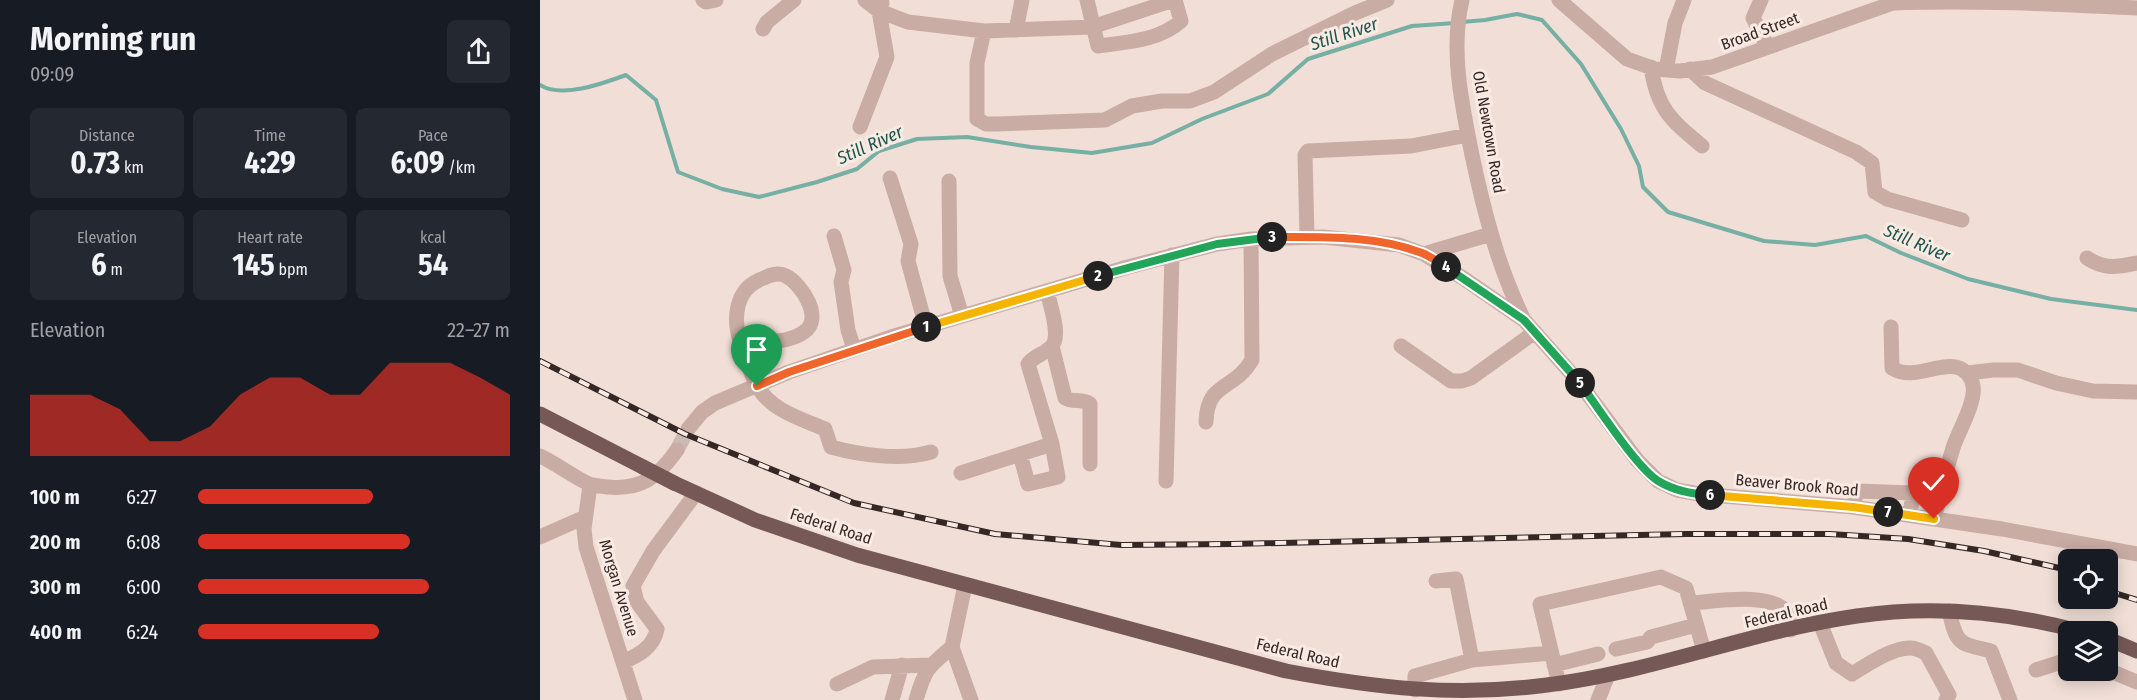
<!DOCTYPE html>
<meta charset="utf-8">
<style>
:root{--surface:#171b24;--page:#242831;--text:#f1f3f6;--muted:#9ea1a6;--accent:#d93025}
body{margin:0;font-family:"Fira Sans Condensed",sans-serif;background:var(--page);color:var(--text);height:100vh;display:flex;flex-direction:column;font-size:22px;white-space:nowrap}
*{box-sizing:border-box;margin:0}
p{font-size:20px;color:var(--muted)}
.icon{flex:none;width:33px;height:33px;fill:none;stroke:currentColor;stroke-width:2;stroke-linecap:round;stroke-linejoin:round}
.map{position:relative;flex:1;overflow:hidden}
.panel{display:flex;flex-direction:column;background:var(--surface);width:540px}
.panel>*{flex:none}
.tools{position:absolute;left:1518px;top:549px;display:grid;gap:12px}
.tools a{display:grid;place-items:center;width:60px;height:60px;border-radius:9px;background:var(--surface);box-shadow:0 3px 15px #0003;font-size:30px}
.pin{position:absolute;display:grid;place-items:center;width:51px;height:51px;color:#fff;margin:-62px -26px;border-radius:50% 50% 50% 0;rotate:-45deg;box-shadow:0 0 6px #0007}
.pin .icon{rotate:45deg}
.km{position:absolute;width:30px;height:30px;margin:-15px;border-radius:50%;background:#222;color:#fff;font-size:16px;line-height:30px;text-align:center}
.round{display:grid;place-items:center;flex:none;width:63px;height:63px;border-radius:9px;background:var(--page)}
.summary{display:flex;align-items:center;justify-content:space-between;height:102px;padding:0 30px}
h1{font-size:33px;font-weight:700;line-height:45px}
.metrics{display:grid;grid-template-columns:repeat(3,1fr);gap:9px;height:102px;padding:6px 30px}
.metrics div{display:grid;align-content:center;border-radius:9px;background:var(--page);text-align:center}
.metrics b{font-size:30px;font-weight:700}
.metrics small{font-size:16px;font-weight:400}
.metrics p{font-size:16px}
.chart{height:168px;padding:12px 30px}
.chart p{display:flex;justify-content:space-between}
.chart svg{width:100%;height:108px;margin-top:6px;fill:var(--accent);opacity:.7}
ul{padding:0 30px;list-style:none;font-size:20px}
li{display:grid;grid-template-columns:96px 72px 1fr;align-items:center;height:45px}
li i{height:15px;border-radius:8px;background:var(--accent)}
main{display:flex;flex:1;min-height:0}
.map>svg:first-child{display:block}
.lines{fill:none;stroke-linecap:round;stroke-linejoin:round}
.stream{stroke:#76afa4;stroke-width:4}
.minor-tunnel{stroke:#cbbab3;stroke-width:15;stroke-dasharray:15 8;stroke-linecap:butt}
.minor{stroke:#c9aca3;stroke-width:15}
.major{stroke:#765956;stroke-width:15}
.rail-casing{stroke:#342725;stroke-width:6}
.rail{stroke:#f9eae3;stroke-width:4;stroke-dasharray:11;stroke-linecap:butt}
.major-bridge{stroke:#765956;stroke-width:15}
.split-1-casing{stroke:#fff;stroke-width:12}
.split-2-casing{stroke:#fff;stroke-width:12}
.split-3-casing{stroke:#fff;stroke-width:12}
.split-4-casing{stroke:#fff;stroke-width:12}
.split-5-casing{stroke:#fff;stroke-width:12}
.split-6-casing{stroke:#fff;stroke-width:12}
.split-7-casing{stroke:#fff;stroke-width:12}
.split-8-casing{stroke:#fff;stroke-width:12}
.split-1{stroke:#f0652b;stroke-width:8}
.split-2{stroke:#f5b400;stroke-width:8}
.split-3{stroke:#22a559;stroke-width:8}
.split-4{stroke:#f0652b;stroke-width:8}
.split-5{stroke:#22a559;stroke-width:8}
.split-6{stroke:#22a559;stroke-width:8}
.split-7{stroke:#f5b400;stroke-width:8}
.split-8{stroke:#f5b400;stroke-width:8}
.labels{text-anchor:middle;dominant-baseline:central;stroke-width:6;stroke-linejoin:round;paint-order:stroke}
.street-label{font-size:16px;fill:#342725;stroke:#f9eae3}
.water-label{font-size:18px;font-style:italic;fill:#1a564c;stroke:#f9eae3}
</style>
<main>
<section class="panel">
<div class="summary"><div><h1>Morning run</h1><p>09:09</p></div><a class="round"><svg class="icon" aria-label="share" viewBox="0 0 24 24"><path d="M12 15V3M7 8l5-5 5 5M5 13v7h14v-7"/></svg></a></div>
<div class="metrics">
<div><p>Distance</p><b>0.73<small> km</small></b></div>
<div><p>Time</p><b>4:29</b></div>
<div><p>Pace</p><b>6:09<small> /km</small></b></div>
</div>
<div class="metrics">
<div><p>Elevation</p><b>6<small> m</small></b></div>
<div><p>Heart rate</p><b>145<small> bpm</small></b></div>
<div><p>kcal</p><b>54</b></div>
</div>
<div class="chart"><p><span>Elevation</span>22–27 m</p>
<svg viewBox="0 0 160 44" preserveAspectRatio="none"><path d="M0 44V19L10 19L20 19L30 25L40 38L50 38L60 32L70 19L80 12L90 12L100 19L110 19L120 6L130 6L140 6L150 12L160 19V44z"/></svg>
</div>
<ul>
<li><b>100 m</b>6:27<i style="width:56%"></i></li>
<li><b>200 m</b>6:08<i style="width:68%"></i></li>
<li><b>300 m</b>6:00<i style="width:74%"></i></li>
<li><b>400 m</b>6:24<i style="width:58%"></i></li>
</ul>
</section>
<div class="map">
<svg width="1597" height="700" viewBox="0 0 1597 700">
<rect width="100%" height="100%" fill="#f1dfd7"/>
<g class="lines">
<path class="stream" d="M922,22L945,20L977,14L1002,20L1041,64L1081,129L1099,166L1103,187L1128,212L1224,241L1275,245L1326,236L1361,253L1428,279L1511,299L1597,310
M0,85C22,99 64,83 86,75L116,100L138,172L182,189L219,197L277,182L317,169L339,151L377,139L427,137L491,147L552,153L612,143L662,119L728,94L768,59L872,26L915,23"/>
<path class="minor-tunnel" d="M137,450L148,429"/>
<path class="minor" d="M163,0L166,2L176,0
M325,0L339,11L368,22L444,31L552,27L634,0
M547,0L558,46C586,42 619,41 641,21L635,0
M922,0C910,51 922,105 932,155C944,212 958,266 983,318
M1019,0L1087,59L1115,69L1140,71L1172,67L1353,3C1433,0 1516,4 1597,8
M1221,0L1213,18L1228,47
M223,29L227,22L254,0
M476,30L482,0
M444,31L437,63V119L446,124H458L565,120L592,106L622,101H650L674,92L732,54L815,13L847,0
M1111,67C1117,109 1131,120 1162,146
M1150,69L1165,83L1316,152L1332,163L1335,192L1347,199L1422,220
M1126,70L1135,23L1144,0
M320,127L347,57L339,11L342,3
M350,178L371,244L368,261L386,327
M409,181L410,276L422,316
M294,236L304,270L301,282L308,330L314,349
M767,237L765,155L768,151L871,146L928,135
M884,254L951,234
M1547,258C1565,270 1577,267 1597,263
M1351,327L1352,368C1372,381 1397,363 1416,367C1425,369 1432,377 1433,386C1436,402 1418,432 1413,448C1406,471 1400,495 1394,519
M512,346L525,398C533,403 542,398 550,404V464
M861,346L911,381H922L931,378L995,332
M202,348C221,339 246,345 264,332C284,319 262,284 246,276C239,272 230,275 224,278C194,288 192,320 202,347C206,359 210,373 217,385C229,410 262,419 285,429L291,447C320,455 361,461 391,452
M1428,373L1453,370H1478L1516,383L1553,391L1597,392
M666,422C667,381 694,391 712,360L711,239
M148,429L162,412L175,403L249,372L351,337L588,267L677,244L711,239L783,237L859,245L884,254L923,278L984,320L1038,381L1097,460L1118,481L1137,490L1159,494L1313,507L1462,529L1597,554
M480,454L488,484L518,477L512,444
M0,456C17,464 32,476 49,484C54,486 62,486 67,487C102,490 118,477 137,450
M421,473L512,444L488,364C494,356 504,354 511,347C522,337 510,305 507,291
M626,481L632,255
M50,485L44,529L46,547L95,700
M1313,507L1317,491L1374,493L1369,515
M0,537L45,517
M896,581L916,579L932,660L1011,653
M425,585L412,647L431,700
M1150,603C1172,602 1231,591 1246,612C1249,616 1250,625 1251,630
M1409,611C1417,645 1418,643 1451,651L1470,700
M1280,623L1296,663L1312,674C1327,665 1353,647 1371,648C1376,648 1381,651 1386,653L1409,695L1406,700
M1076,649L1107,642L1111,637L1156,625
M83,662C99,655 114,647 117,629L97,602L93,586L113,551L156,493
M1014,665L1058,654
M1496,670L1521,662L1528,663
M1568,670L1597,682
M297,684L333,667L390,665
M1019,684L1000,604L1121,577L1146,588L1164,651
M875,690V676L932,660
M352,700L362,665
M376,700C385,669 387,668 412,647
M1058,700L1068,675"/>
<path class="major" d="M0,414L103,467
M134,483L215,520L317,555L746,671C836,688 916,697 1007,685C1113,672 1212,631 1317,616C1393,605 1469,612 1542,632
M1568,639L1597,651"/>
<defs>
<path id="rail" d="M0,361L145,434L314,503L455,534L581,545L692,544L1146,534H1290L1368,539L1444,551L1528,570
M1568,591L1597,600"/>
</defs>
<use href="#rail" class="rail-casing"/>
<use href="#rail" class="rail"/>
<path class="major-bridge" d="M103,467L134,483"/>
</g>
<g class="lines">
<defs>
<path id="split-1" d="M217,386L249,372L386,327"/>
<path id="split-2" d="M386,327L558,276"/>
<path id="split-3" d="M558,276L677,244L732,237"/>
<path id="split-4" d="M732,237C781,237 835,235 882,253C890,256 898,262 906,267"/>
<path id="split-5" d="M906,267L984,320L1040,383"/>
<path id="split-6" d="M1040,383C1057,406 1098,470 1120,482C1135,491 1152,494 1170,495"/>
<path id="split-7" d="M1170,495L1313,507L1348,512"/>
<path id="split-8" d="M1348,512L1394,519"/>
</defs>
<use href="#split-1" class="split-1-casing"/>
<use href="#split-2" class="split-2-casing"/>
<use href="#split-3" class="split-3-casing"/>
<use href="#split-4" class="split-4-casing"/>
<use href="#split-5" class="split-5-casing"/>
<use href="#split-6" class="split-6-casing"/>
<use href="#split-7" class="split-7-casing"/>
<use href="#split-8" class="split-8-casing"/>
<use href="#split-1" class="split-1"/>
<use href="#split-2" class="split-2"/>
<use href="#split-3" class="split-3"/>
<use href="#split-4" class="split-4"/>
<use href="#split-5" class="split-5"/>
<use href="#split-6" class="split-6"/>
<use href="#split-7" class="split-7"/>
<use href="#split-8" class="split-8"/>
</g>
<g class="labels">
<g class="street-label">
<text transform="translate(1220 31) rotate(-20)">Broad Street</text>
<text transform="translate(949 132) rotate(80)">Old Newtown Road</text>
<text transform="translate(1257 485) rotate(5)">Beaver Brook Road</text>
<text transform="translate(291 526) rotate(18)">Federal Road</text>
<text transform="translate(79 588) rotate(73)">Morgan Avenue</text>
<text transform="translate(1246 613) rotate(-13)">Federal Road</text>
<text transform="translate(758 653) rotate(13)">Federal Road</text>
</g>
<g class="water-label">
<text transform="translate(804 34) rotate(-18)">Still River</text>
<text transform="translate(330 145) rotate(-24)">Still River</text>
<text transform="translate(1377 243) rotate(23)">Still River</text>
</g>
</g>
</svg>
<div class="tools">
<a><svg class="icon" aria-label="locate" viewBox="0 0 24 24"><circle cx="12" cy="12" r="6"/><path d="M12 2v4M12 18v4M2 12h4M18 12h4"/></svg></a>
<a><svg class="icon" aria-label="layers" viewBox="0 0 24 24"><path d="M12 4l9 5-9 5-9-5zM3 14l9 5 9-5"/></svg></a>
</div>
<div class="pin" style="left:217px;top:386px;background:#1e9e55"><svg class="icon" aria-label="arrive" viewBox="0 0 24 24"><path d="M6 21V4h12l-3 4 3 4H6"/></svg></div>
<div class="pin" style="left:1394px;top:519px;background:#d93025"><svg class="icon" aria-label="check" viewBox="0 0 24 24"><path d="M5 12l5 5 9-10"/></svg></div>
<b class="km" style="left:386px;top:327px">1</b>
<b class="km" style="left:558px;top:276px">2</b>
<b class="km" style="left:732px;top:237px">3</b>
<b class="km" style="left:906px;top:267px">4</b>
<b class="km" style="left:1040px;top:383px">5</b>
<b class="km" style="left:1170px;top:495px">6</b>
<b class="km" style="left:1348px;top:512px">7</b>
</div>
</main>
